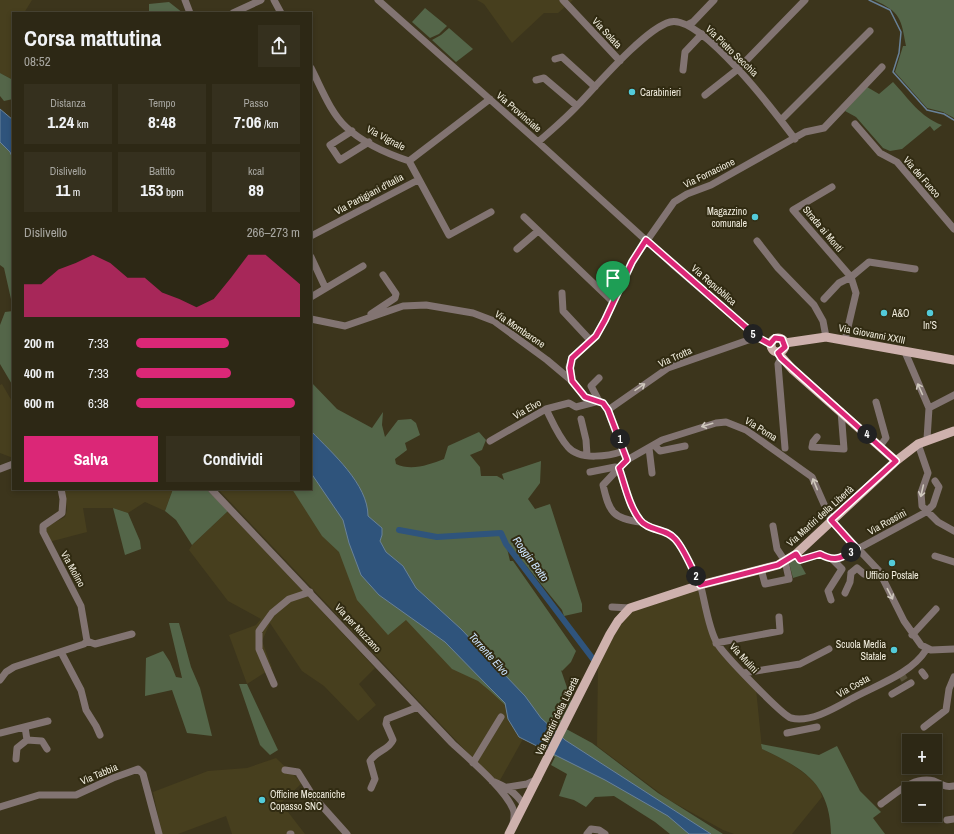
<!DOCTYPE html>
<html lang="it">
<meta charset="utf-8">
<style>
:root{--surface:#2d2815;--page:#35301e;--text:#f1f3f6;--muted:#a7a6a0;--line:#484434;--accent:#db2777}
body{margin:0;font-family:"Archivo Narrow",sans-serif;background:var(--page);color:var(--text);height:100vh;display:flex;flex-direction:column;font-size:15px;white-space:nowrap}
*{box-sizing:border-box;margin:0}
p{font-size:13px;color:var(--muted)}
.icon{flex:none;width:22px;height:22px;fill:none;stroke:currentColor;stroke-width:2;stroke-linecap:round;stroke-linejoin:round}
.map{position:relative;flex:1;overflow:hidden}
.details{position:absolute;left:12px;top:12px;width:300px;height:478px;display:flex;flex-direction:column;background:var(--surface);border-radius:0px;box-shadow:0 2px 6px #0003,0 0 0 1px var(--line)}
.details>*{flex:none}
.fabs{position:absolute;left:902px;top:734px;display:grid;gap:8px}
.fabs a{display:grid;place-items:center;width:40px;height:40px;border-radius:0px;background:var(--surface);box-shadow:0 2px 6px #0003,0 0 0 1px var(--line);font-size:20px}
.pin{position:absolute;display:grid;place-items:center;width:34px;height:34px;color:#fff;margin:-41px -17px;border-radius:50% 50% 50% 0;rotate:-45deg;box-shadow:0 0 4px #0007}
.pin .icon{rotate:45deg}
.km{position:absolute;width:20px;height:20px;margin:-10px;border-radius:50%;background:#222;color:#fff;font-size:11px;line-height:20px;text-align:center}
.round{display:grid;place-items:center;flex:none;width:42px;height:42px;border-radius:0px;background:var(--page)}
.summary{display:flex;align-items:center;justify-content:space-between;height:68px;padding:0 12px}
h1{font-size:22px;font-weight:700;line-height:30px}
.figures{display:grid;grid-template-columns:repeat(3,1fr);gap:6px;height:68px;padding:4px 12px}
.figures div{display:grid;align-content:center;border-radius:0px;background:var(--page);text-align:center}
.figures b{font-size:17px;font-weight:700}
.figures small{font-size:11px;font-weight:400}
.figures p{font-size:11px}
.chart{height:112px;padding:8px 12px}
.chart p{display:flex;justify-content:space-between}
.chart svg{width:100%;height:72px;margin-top:4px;fill:var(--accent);opacity:.7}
.button{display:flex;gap:8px;margin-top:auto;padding:8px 12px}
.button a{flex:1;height:46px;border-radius:0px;background:var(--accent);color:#fff;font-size:16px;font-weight:700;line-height:46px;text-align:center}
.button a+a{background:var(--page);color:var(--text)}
ul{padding:0 12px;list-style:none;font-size:13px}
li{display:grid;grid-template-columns:64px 48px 1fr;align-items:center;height:30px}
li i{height:10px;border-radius:5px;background:var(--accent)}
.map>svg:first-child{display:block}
.built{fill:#473f1e}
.green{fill:#546649}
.water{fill:#2f547c;stroke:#698299}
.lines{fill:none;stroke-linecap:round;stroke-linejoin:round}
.stream{stroke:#698299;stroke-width:1.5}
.canal{stroke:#2f547c;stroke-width:6}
.minor-tunnel{stroke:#575039;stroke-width:7;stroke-dasharray:7 3.5;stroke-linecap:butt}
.minor{stroke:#827472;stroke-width:7}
.major{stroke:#ceb1ad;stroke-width:9}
.oneway{stroke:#cfc8bd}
.route-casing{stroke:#fff;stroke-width:8}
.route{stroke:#db2777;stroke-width:5}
.poi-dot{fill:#53cbda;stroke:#312b12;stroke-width:1.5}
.labels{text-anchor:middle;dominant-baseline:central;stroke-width:4;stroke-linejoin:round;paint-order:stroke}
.street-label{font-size:10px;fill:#f0ecdd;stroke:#312b12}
.poi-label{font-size:10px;fill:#f0ecdd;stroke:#312b12;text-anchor:start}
.water-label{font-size:11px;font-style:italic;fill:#cde4ff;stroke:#312b12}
</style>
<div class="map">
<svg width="954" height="834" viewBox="0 0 954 834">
<rect width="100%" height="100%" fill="#3c351c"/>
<path class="built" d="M0,0H32L24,13H13V80L0,73Z
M477,0H573L558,13H544L512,43L484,4Z
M2,384L13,403V458L0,453V385Z
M64,489H173L165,511L145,502L128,513L113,508H83L87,532L49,542L44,528L65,517L67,510Z
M218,489H294L505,703L519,737L523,739L499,782L484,770Z
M228,511L375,668L359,684L376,705L358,721L324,686L302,671L270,623L262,641L272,668L247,684L229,635L256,625L261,619L228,601L189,550L192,545Z
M700,588L715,643L756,689L762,749L787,761L808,776L820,789L822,797L792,834H734L723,830L669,800L597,746L598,662L614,635L631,610Z
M276,758L302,783L281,803L305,834H232L226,816L178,834H162L153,792L208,771L247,768Z"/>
<path class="green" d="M874,0H954V118L943,112L927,108L895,72L903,46H906C901,19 901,12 874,0Z
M169,2L183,13H149V4Z
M425,8L447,26L439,34L430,38L412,22Z
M449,28L473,49L456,62L432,40L441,35Z
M0,73L13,80V99L4,101L0,96Z
M893,82C909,99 920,117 942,125L934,131L930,126L902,149L890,151L883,148L856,117L845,111L867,87L879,94Z
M0,142L10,152L13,159V308L4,268L0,265Z
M13,311V386L0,364V325L5,312Z
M311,382L337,409L372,428L383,412L382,425L385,437L398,420L411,419L416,423L420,435L405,443L407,450L395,459L396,464C411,471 429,465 444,459L448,446L479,432L486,440L482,450L470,455L480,467L481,476H497L504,480L502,474L541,461L540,483L528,499L535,509L550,504L582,604V612L564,616L562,610L507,542L501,532L463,533L464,535L499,534L506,544L510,561H513L576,651L571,662L562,671L561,670L572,702L559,725L592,743L658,793L723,834H670L655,822L614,796L595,797L586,807L574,800L559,796L567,774L551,765L555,757L545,751L504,704L490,691L478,681L452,669L406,620L388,635L357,600L339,552L322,536L292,489H311Z
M173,489H206L228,511L192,545L176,520L165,511Z
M113,508L128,513L140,541L141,549L125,555Z
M797,558L806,574L793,578L789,563Z
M169,623H179L191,667L200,688L212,736L187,733L172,690L145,696L146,658L163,651L170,662L176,677L182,678Z
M239,684H247L278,750L270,755L260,745Z
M761,744L819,755L837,746L860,791L881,812L873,818L885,834H831C830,784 805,769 762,749Z"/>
<path class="water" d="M0,109L13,120V159L10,152L0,142Z
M311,431C332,453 368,484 368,516L382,528V535L380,541L386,552L403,566L416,588L461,629L525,696L541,718L565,740L711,834H689L668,816L605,780L519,737L508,719L505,703L488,686L445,642L379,595L361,575L349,543L343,520L311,473Z"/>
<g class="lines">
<path class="stream" d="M869,0L890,10L901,32L899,53L893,72L927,110L944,114L954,120"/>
<path class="canal" d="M399,530L437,537L501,533L506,544L593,659"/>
<path class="minor-tunnel" d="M901,674L906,682"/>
<path class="minor" d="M185,0L190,13
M274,0L281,13
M378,0L538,142L672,264L757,337L770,344
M563,0L620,61
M233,13L261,0
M687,25L693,22L714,0
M555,59L562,57L595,87
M311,68C321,87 330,112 346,127C362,142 388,154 409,161
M683,70L685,52L702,34
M536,80L544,78L577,106
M705,95L738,69L805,0
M781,120L870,31
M855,124L880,153L897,162L954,229
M352,131L330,145L340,160L369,142
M538,142C552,130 566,118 578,105C597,85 646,28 670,22C701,14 777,115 795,139
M409,161L449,235L491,212
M409,161L490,99
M832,187L793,210L851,277L856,293L845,340
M524,217L613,302
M311,236L418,180
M757,241L778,268L814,305L823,321L826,337
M517,249L538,231
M311,257L325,287
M562,293L563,311L590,340
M311,297L363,266
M824,299L839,283L851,277L869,262L915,269
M371,314L395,298L396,294L383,275
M311,319L345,326L403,306L426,305L473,313L494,321L547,360L572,381
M905,352L929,408L927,439
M781,358L778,364L785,448
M599,378L591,386L599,401
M876,402L886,438L880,446
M929,408L954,395
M546,409C552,421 558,436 568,447C580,461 609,456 624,451
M608,410L668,368L757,337
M581,419L586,440L587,455
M817,437L813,442L812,447L844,449L841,411
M490,441L546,409L569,403L576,407L599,401
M918,444L928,473L921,493L922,506L938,522L954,531
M654,445L660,451L685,446
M649,448L652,473
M627,460L608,410L603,403L585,397L572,381L569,367L572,358L596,336L605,320L632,262L674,202L687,194L711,185L805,132L824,128L882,67
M619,468L603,485C609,512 613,519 641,522
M0,469L13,464
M590,472L615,467L619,468
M211,489L452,743C469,759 505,789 513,809C515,813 514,819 513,824
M796,554L800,560L820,554L832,559L841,558L926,512L933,505L939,487L935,481
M935,556L954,562
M761,569L765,584L789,579L785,561L777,549L773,526
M851,573L857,568L864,574
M845,593L850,582L851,573
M831,600L828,591L842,569L832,559
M612,607L630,608
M912,635L936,609
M87,641L95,644L132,634
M716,643L780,631L779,617
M926,650C911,674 876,685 851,699C835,708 810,723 791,718C782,715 723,654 717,643C709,630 705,603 701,587C699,579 681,546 676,539C668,530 655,531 646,525C632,518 624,483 619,468L627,460L662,440L716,423L726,422L746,430L812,477L831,520L879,571L904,621L921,645L931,650L954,649
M61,652L81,690L86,710L96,726L100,735
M922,672L925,676
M743,673L800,664L829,649
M0,680L6,672L14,667L84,644L87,641L81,606L43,532V526L62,513L63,499L61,489
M274,684L259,649V631L272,613L289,599L310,592
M892,694L911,683
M25,727L27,740L42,741L47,749
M924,727L946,710L949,689L954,677
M0,733L48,721
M787,733L817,727
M16,759L17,748L27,740
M473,763L501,717
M285,770L298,772L313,796L347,834
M492,781C507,787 515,792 524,805
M508,787L527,784L538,779
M371,788L375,779L370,761C376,751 389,750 393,740L386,724L387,719L418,707
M881,804C897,793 913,776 934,781C942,784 945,788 954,786
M0,807L39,795H76L113,778L138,769L143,774L159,834
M947,820L954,819
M290,834H291
M587,834L591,829L599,830L605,834"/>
<path class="major" d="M771 345a7 7 0 1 1 14 0a7 7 0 1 1-14 0Z
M785,343L826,337L954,360
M778,353L793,370L896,461
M509,834L610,634L618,621L630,608L700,585L778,565L796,554L896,461L918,444L954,431"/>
</g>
<defs><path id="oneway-shaft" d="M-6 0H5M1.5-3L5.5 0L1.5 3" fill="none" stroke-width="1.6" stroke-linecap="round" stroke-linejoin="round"/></defs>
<g class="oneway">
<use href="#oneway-shaft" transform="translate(640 387) rotate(-34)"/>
<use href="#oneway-shaft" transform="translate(920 389) rotate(-114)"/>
<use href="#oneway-shaft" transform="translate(707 425) rotate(163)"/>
<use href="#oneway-shaft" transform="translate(815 484) rotate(-112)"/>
<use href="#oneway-shaft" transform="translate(922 491) rotate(103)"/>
<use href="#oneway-shaft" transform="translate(890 594) rotate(63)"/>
</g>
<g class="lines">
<defs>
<path id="route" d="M646,240L757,337L770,344L775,338L782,339L785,347L778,353L781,358L896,461L831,520L857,549C842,557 836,563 820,554L800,560L796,554L778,565L700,585C694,573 684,548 675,539C666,528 648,531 640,520C629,506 625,485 619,468L627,460L608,410L603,403L585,397L572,381L570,368L572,358L596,336L605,320L632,262Z"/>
</defs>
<use href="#route" class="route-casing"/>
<use href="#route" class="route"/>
</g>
<g class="poi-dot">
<circle cx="632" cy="92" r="4"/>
<circle cx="755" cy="217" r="4"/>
<circle cx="884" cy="313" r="4"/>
<circle cx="930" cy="313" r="4"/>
<circle cx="892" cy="563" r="4"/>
<circle cx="894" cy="650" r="4"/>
<circle cx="262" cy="800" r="4"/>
</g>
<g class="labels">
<g class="street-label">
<text transform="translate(607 33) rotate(47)">Via Solata</text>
<text transform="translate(732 51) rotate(44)">Via Pietro Secchia</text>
<text transform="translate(519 112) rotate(41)">Via Provinciale</text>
<text transform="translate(386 138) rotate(28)">Via Vignale</text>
<text transform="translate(709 173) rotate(-26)">Via Fornacione</text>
<text transform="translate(922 177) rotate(49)">Via del Fuoco</text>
<text transform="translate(369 194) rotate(-28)">Via Partigiani d'Italia</text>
<text transform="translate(823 229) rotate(50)">Strada ai Monti</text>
<text transform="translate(714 285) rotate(41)">Via Repubblica</text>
<text transform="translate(520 329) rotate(34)">Via Mombarone</text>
<text transform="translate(872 334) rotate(11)">Via Giovanni XXIII</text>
<text transform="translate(675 357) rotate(-24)">Via Trotta</text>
<text transform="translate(527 409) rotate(-29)">Via Elvo</text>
<text transform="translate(761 429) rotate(32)">Via Poma</text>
<text transform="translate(820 516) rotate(-42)">Via Martiri della Libertà</text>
<text transform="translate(887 522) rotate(-29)">Via Rossini</text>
<text transform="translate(73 569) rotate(61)">Via Molino</text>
<text transform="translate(358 628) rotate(47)">Via per Muzzano</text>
<text transform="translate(744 658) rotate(47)">Via Mulini</text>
<text transform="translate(853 686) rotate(-29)">Via Costa</text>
<text transform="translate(557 716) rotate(-64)">Via Martiri della Libertà</text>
<text transform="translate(99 774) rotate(-23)">Via Tabbia</text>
</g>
<g class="poi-label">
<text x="640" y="92">Carabinieri</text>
<text x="747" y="211" text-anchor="end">Magazzino<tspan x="747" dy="12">comunale</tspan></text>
<text x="892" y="313">A&amp;O</text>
<text x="930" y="325" text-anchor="middle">In'S</text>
<text x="892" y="575" text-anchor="middle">Ufficio Postale</text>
<text x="886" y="644" text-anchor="end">Scuola Media<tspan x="886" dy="12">Statale</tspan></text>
<text x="270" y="794">Officine Meccaniche<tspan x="270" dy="12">Copasso SNC</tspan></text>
</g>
<g class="water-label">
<text transform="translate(531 559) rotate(54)">Roggia Botto</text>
<text transform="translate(489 654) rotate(48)">Torrente Elvo</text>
</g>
</g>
</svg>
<div class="fabs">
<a>+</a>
<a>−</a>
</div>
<div class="pin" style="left:613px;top:302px;background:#1e9e55"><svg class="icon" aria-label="arrive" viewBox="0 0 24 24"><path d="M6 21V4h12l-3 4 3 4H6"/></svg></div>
<b class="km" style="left:620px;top:439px">1</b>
<b class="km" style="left:696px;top:576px">2</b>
<b class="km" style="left:851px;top:552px">3</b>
<b class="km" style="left:867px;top:434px">4</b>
<b class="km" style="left:753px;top:334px">5</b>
<section class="details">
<div class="summary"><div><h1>Corsa mattutina</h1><p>08:52</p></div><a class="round"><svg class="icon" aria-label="share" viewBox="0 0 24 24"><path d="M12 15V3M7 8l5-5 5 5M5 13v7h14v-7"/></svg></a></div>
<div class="figures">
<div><p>Distanza</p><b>1.24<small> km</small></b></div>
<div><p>Tempo</p><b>8:48</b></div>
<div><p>Passo</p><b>7:06<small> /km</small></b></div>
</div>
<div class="figures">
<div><p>Dislivello</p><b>11<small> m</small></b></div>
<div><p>Battito</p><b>153<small> bpm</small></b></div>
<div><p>kcal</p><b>89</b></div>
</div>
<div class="chart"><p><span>Dislivello</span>266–273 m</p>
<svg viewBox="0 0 160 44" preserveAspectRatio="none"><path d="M0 44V24L10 24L20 15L30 11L40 6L50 11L60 20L70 20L80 29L90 33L100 38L110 33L120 20L130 6L140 6L150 15L160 24V44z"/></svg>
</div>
<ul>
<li><b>200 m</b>7:33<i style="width:57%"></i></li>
<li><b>400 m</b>7:33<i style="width:58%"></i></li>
<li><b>600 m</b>6:38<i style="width:97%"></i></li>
</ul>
<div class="button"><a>Salva</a><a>Condividi</a></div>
</section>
</div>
